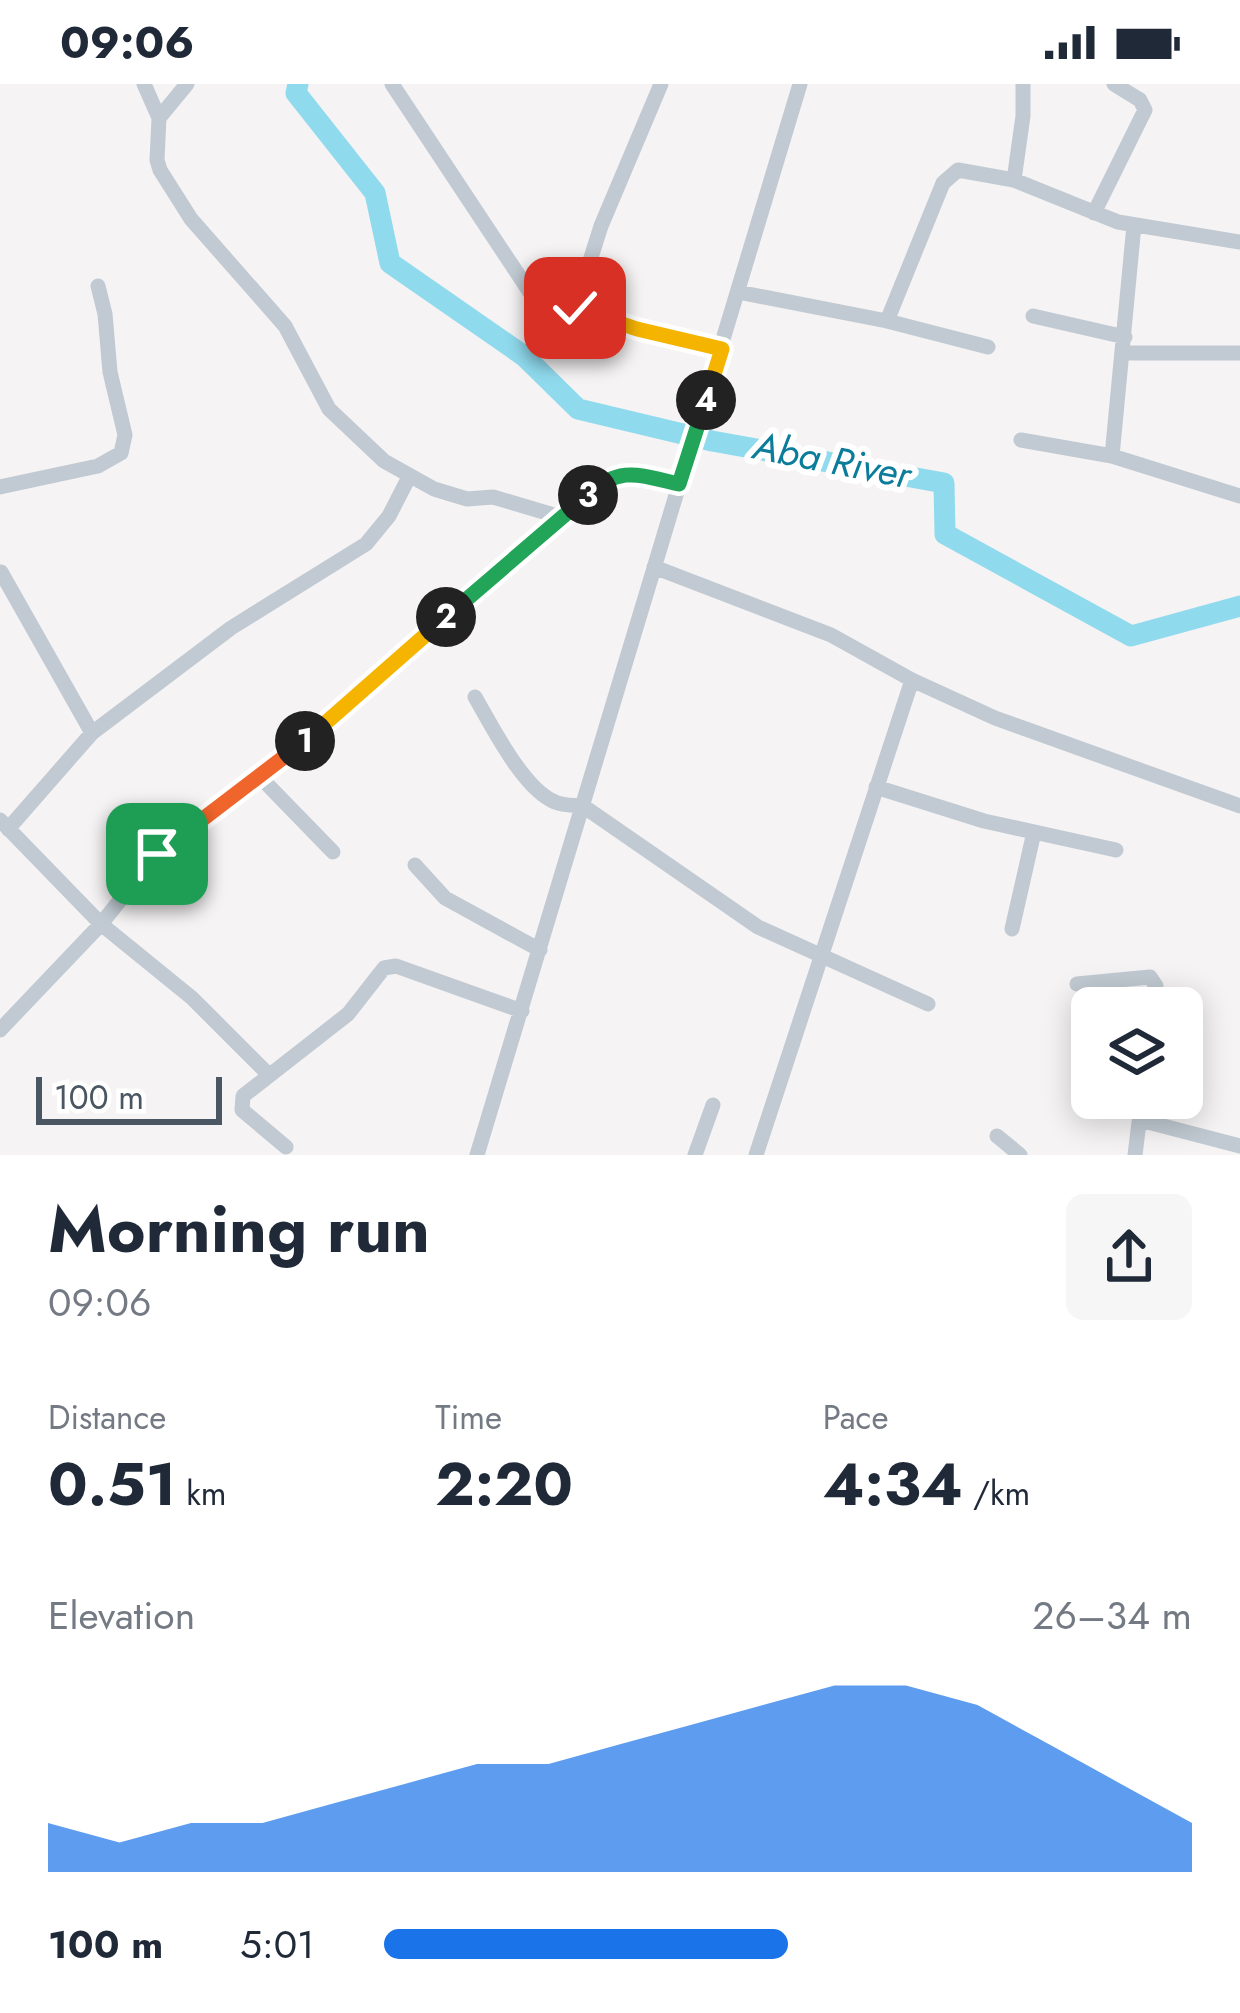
<!DOCTYPE html>
<meta charset="utf-8">
<style>
:root{--surface:#fff;--page:#f6f6f7;--text:#1f2937;--muted:#747a83;--accent:#1a73e8}
body{margin:0;font-family:Jost,sans-serif;background:var(--page);color:var(--text);height:100vh;display:flex;flex-direction:column;font-size:45px;white-space:nowrap}
*{box-sizing:border-box;margin:0}
p{font-size:39px;color:var(--muted)}
.icon{flex:none;width:66px;height:66px;fill:none;stroke:currentColor;stroke-width:2;stroke-linecap:round;stroke-linejoin:round}
.map{position:relative;height:1071px;overflow:hidden}
.side{display:flex;flex-direction:column;background:var(--surface);flex:1}
.side>*{flex:none}
.buttons{position:absolute;left:1071px;top:903px;display:grid;gap:24px}
.buttons a{display:grid;place-items:center;width:132px;height:132px;border-radius:18px;background:var(--surface);box-shadow:0 6px 30px #0003;font-size:60px}
.scale{position:absolute;left:36px;bottom:30px;width:186px;box-sizing:border-box;padding-left:12px;border:6px solid #4a5661;border-top:0;font-size:33px;line-height:42px;white-space:nowrap;color:#4a5661;-webkit-text-stroke:9px #fff;paint-order:stroke}
.pin{position:absolute;display:grid;place-items:center;width:102px;height:102px;color:#fff;margin:-51px;border-radius:24px;box-shadow:0 6px 18px #0006}
.km{position:absolute;width:60px;height:60px;margin:-30px;border-radius:50%;background:#222;color:#fff;font-size:33px;line-height:60px;text-align:center}
.round{display:grid;place-items:center;flex:none;width:126px;height:126px;border-radius:18px;background:var(--page)}
.summary{display:flex;align-items:center;justify-content:space-between;height:204px;padding:0 48px}
h1{font-size:66px;font-weight:700;line-height:90px}
.metrics{display:grid;grid-template-columns:repeat(3,1fr);gap:18px;height:204px;padding:12px 48px}
.metrics div{display:grid;align-content:center}
.metrics b{font-size:60px;font-weight:700}
.metrics small{font-size:33px;font-weight:400}
.metrics p{font-size:33px}
.chart{height:336px;padding:24px 48px}
.chart p{display:flex;justify-content:space-between}
.chart svg{width:100%;height:216px;margin-top:12px;fill:var(--accent);opacity:.7}
ul{padding:0 48px;list-style:none;font-size:39px}
li{display:grid;grid-template-columns:192px 144px 1fr;align-items:center;height:90px}
li i{height:30px;border-radius:15px;background:var(--accent)}
.status{display:flex;justify-content:space-between;align-items:center;height:84px;padding:0 60px;background:var(--surface);direction:ltr}
.status svg{height:33px;fill:currentColor}
.map>svg:first-child{display:block}
.lines{fill:none;stroke-linecap:round;stroke-linejoin:round}
.river{stroke:#90daee;stroke-width:21}
.minor{stroke:#c1cad2;stroke-width:15}
.split-1-casing{stroke:#fff;stroke-width:24}
.split-2-casing{stroke:#fff;stroke-width:24}
.split-3-casing{stroke:#fff;stroke-width:24}
.split-4-casing{stroke:#fff;stroke-width:24}
.split-5-casing{stroke:#fff;stroke-width:24}
.split-1{stroke:#f0652b;stroke-width:15}
.split-2{stroke:#f5b400;stroke-width:15}
.split-3{stroke:#22a559;stroke-width:15}
.split-4{stroke:#22a559;stroke-width:15}
.split-5{stroke:#f5b400;stroke-width:15}
.labels{text-anchor:middle;dominant-baseline:central;stroke-width:12;stroke-linejoin:round;paint-order:stroke}
.water-label{font-size:39px;font-style:italic;fill:#0c7c9b;stroke:#fff}
</style>
<div class="status"><b>09:06</b><svg viewBox="0 0 49 12"><path d="M0 12V9h3v3zM5 12V6h3v6zM10 12V3h3v9zM15 12V0h3v12zM26 1h20v11H26zM47 4h2v5h-2z"/></svg></div>
<div class="map">
<svg width="1240" height="1071" viewBox="0 0 1240 1071">
<rect width="100%" height="100%" fill="#f5f3f3"/>
<g class="lines">
<path class="river" d="M298,0L296,9L375,109L390,179L524,272L578,325L712,357L944,399L945,450L1131,552L1240,522"/>
<path class="minor" d="M144,0L159,34L157,76L160,86L191,135L285,242L329,325L384,377L434,405L467,415L493,413L564,434
M392,0L535,216L543,221L575,224L637,245L722,265
M159,34L187,0
M1014,96L1023,32V0
M1094,129L1145,26L1140,16L1114,0
M738,208L887,237L988,263
M575,224L601,142L661,0
M1033,232L1125,253
M887,237L943,99L958,86L1014,96L1118,138L1240,158
M1124,269H1240
M1021,356L1112,372L1240,412
M1112,372L1134,141
M0,403L98,382L121,369L125,351L110,288L105,230L98,202
M654,483L831,551L912,596L756,1071
M1,488L92,649
M912,596L995,634L1240,722
M475,613C492,642 523,705 555,718C564,722 574,721 583,722L758,843L928,920
M259,692L333,768
M876,703L984,737L1116,766
M0,736L101,840L192,914L267,989
M8,745L92,649L231,544L366,460L389,432L409,393
M415,781L445,814L540,866
M1012,845L1034,748
M1077,900L1150,893L1156,902L1153,924
M0,946L101,840L157,770L213,724L286,673L602,399L627,389L679,400
M1140,1036L1240,1062
M997,1052L1020,1071
M286,1063L242,1026L243,1012L348,930L384,884L396,882L522,927
M477,1071L800,0
M695,1071L713,1021
M1135,1071L1142,1014"/>
</g>
<g class="lines">
<defs>
<path id="split-1" d="M157,770L305,657"/>
<path id="split-2" d="M305,657L446,533"/>
<path id="split-3" d="M446,533L588,411"/>
<path id="split-4" d="M588,411C620,381 639,391 679,400L706,316"/>
<path id="split-5" d="M575,224L637,245L722,265L706,316"/>
</defs>
<use href="#split-1" class="split-1-casing"/>
<use href="#split-2" class="split-2-casing"/>
<use href="#split-3" class="split-3-casing"/>
<use href="#split-4" class="split-4-casing"/>
<use href="#split-5" class="split-5-casing"/>
<use href="#split-1" class="split-1"/>
<use href="#split-2" class="split-2"/>
<use href="#split-3" class="split-3"/>
<use href="#split-4" class="split-4"/>
<use href="#split-5" class="split-5"/>
</g>
<g class="labels">
<g class="water-label">
<text transform="translate(832 376) rotate(11)">Aba River</text>
</g>
</g>
</svg>
<div class="buttons">
<a><svg class="icon" aria-label="layers" viewBox="0 0 24 24"><path d="M12 4l9 5-9 5-9-5zM3 14l9 5 9-5"/></svg></a>
</div>
<div class="scale">100 m</div>
<div class="pin" style="left:157px;top:770px;background:#1e9e55"><svg class="icon" aria-label="arrive" viewBox="0 0 24 24"><path d="M6 21V4h12l-3 4 3 4H6"/></svg></div>
<div class="pin" style="left:575px;top:224px;background:#d93025"><svg class="icon" aria-label="check" viewBox="0 0 24 24"><path d="M5 12l5 5 9-10"/></svg></div>
<b class="km" style="left:305px;top:657px">1</b>
<b class="km" style="left:446px;top:533px">2</b>
<b class="km" style="left:588px;top:411px">3</b>
<b class="km" style="left:706px;top:316px">4</b>
</div>
<section class="side">
<div class="summary"><div><h1>Morning run</h1><p>09:06</p></div><a class="round"><svg class="icon" aria-label="share" viewBox="0 0 24 24"><path d="M12 15V3M7 8l5-5 5 5M5 13v7h14v-7"/></svg></a></div>
<div class="metrics">
<div><p>Distance</p><b>0.51<small> km</small></b></div>
<div><p>Time</p><b>2:20</b></div>
<div><p>Pace</p><b>4:34<small> /km</small></b></div>
</div>
<div class="chart"><p><span>Elevation</span>26–34 m</p>
<svg viewBox="0 0 160 44" preserveAspectRatio="none"><path d="M0 44V34L10 38L20 34L30 34L40 30L50 26L60 22L70 22L80 18L90 14L100 10L110 6L120 6L130 10L140 18L150 26L160 34V44z"/></svg>
</div>
<ul>
<li><b>100 m</b>5:01<i style="width:50%"></i></li>
</ul>
</section>
